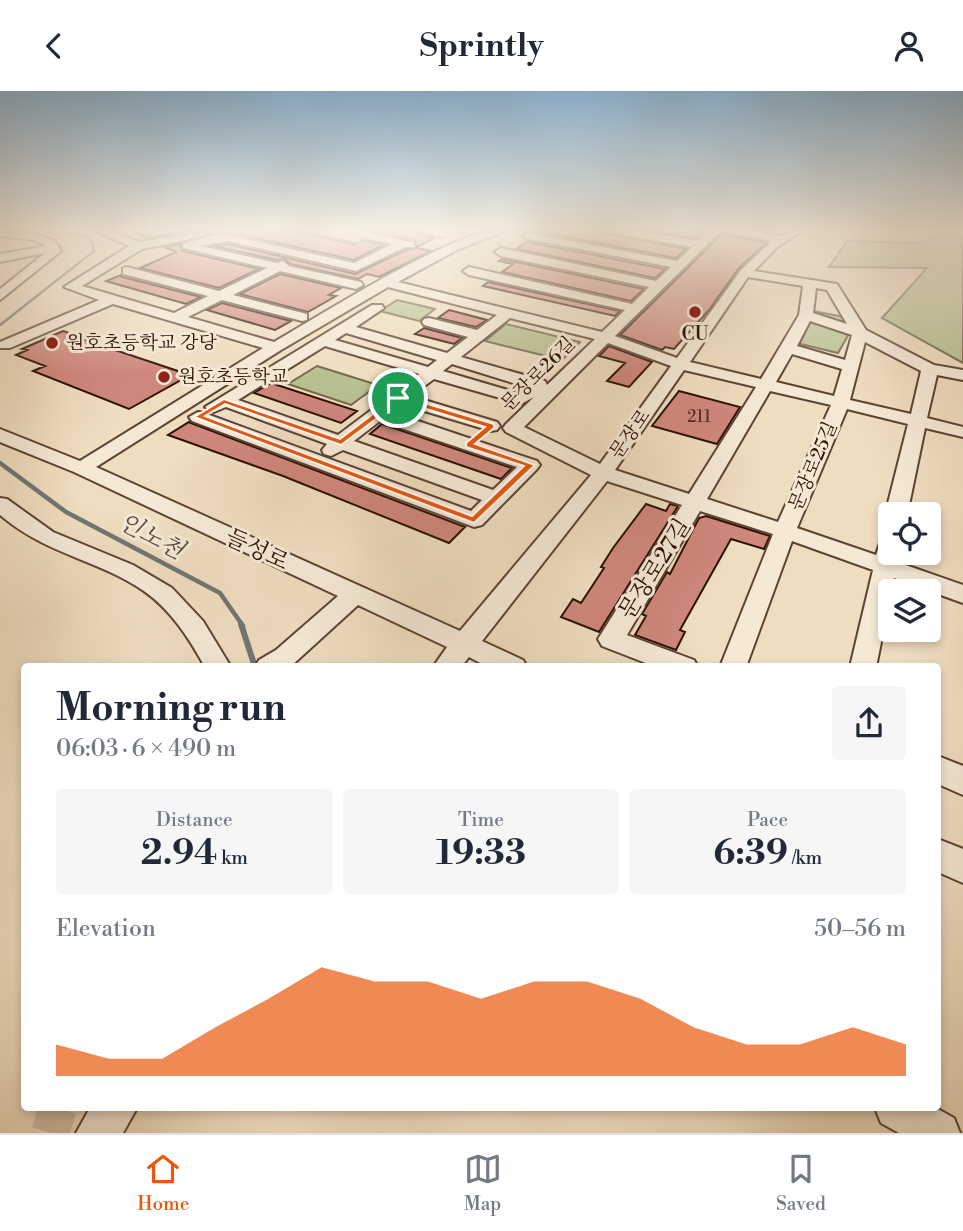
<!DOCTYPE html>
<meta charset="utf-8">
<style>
:root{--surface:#fff;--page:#f6f6f7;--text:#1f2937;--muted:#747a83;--line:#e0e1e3;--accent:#ea580c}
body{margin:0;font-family:"Libre Bodoni","Noto Serif KR",serif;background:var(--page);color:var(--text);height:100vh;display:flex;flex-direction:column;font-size:26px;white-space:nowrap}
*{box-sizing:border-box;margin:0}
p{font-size:23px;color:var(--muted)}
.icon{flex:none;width:38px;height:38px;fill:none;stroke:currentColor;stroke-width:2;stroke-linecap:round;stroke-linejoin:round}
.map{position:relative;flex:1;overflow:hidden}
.drawer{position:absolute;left:21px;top:572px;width:920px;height:448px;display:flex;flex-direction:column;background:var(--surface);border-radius:7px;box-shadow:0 4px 10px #0003}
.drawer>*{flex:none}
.tools{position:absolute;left:878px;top:411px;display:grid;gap:14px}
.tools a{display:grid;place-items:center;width:63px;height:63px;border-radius:7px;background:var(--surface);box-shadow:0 4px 10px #0003;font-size:35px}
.pin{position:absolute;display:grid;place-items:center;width:60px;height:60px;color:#fff;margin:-30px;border:4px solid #fff;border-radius:50%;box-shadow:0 2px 7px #0007}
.round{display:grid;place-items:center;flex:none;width:74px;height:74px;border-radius:7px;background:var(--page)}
.summary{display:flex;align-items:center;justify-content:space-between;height:119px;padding:0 35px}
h1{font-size:38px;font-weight:800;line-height:52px}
.metrics{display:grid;grid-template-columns:repeat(3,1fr);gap:10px;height:119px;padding:7px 35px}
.metrics div{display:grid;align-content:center;border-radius:7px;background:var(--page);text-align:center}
.metrics b{font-size:35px;font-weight:800}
.metrics small{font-size:19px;font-weight:400}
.metrics p{font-size:19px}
.chart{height:196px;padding:14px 35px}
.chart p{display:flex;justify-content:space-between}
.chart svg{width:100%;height:126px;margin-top:7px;fill:var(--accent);opacity:.7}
header{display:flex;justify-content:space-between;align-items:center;height:91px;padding:0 35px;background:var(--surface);font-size:32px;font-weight:800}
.tabs{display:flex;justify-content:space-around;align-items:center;height:98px;border-top:2px solid var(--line);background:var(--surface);font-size:19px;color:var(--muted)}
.tabs a{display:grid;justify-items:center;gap:4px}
.tabs .on{color:var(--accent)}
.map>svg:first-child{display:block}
.green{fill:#b9c192;stroke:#72684a;stroke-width:2}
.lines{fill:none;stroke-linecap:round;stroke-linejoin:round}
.stream-far2{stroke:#727573;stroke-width:2.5}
.stream-far1{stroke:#727573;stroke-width:4.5}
.stream{stroke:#727573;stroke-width:6}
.building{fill:#cf877c;stroke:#2c1003;stroke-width:2}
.minor-tunnel{stroke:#d2bea4;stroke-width:38;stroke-dasharray:38 18;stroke-linecap:butt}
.minor-casing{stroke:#5d4332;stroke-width:4}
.minor{fill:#f5e9d6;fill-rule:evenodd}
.route{fill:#ea580c;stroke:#fff;stroke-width:2;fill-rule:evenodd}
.poi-dot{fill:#8f2418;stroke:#f5e9d6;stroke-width:2.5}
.labels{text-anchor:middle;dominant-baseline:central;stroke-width:6;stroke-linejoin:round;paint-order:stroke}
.far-number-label{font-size:16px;fill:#552e21}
.far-poi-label{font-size:19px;fill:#2c1003;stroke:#f5e9d6;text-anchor:start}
.far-street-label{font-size:19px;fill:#2c1003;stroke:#f5e9d6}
.street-label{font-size:23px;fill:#2c1003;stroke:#f5e9d6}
.water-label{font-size:24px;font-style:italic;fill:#554b44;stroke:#f5e9d6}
</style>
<header><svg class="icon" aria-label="back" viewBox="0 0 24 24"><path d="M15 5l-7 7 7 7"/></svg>Sprintly<svg class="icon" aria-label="person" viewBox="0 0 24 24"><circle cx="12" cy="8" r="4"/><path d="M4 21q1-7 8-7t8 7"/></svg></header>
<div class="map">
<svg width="963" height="1042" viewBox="0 0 963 1042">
<rect width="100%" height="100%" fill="#efddc0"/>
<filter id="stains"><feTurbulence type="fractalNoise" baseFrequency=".00286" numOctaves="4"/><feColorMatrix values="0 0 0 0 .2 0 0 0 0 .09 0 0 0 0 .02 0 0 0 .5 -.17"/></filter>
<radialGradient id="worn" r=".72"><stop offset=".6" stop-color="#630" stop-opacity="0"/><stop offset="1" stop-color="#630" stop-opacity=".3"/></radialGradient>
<path class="green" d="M946,138H963V272L882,227L927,177L829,176L847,150L920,152Z
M397,209L435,218L419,230L380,220Z
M803,218L849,227L854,234L838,262L788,250Z
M506,233L580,251L562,269L485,250Z
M317,275L378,294L351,314L288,293Z"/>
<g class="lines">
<path class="stream-far2" d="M0,234L94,160L91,147L53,138"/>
<path class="stream-far1" d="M0,372L66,421L220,502L243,535"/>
<path class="stream" d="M241,533L255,576"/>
</g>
<path class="building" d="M128,138H289L355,154L363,149L384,154L354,169L229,141L208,143L205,138L147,147Z
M363,138H403L434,147L417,156L415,149Z
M545,138H583L686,158L676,167L540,141Z
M638,138H688L705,140L697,147Z
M722,143L766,152L739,177L709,219L674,258L665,256L662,259L620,244Z
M527,150L528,151L665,178L655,187L517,158Z
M180,153L182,160L259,178L219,197L140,177L176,161L165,156Z
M228,153L355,183L406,159L416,157L431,160L379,186L367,183L358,188L290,173L285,168L277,169L214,155Z
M502,168L644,198L631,210L502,181L513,173L499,170Z
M280,183L341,197L329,204L336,205L308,221L240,203Z
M121,184L122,186L201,206L186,213L106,190Z
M488,191L620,220L615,225L483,195Z
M222,212L291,230L275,239L207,219Z
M449,219L487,229L476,236L438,227Z
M424,237L462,247L454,253L415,243Z
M63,240L82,246L79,247L190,284L129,318L33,280L45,275L16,264L27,259L22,258Z
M609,255L652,271L629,296L607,290L625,272L599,265Z
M271,292L357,320L341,332L254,302Z
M679,300L740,316L717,353L652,335Z
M189,331L191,332L465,436L449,452L283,385L168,344Z
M382,333L512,377L501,388L370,343Z
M646,413L666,420L670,413L678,415L599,541L561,526L573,508L581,512L604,477L601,476L613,457Z
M706,425L770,445L764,458L731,448L680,539L685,541L676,559L635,544L646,525L642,523L667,481L670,483L699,427Z"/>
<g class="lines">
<path class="minor-tunnel" d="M50,1042L58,1017"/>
<defs>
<path id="minor" d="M91,138H105L139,151L205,141V145L142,158L82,195L174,222L208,205L123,183V177L127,176L219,200L267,177L183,157V153L214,144H228L354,172L392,153L360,146V150L356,151L307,140L306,138L336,140L335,138H353L414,152V156H405L356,180L228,150L201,155L277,172L283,170L289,175L361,191L363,194L356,198L280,180L233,204L307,223V229L302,230L222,209L188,226L274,251C323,223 460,134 510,138L457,159L398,191L602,241L625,219L469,184L463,180L469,176L632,213L649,196L501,165L495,161L501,157L656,190L671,176L529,148L523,145L529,142L677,170L692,156L608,141L602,138H625L698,150L711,138H741L781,145L793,138H805L777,156L754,180L837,193L866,239L934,274L963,279V289L937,284L927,327L963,336V346L925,337L907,424H891V429L885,424L908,333L847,318L797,437L876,464L883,443L891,441V462H899L897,471L963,494V512L894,487L876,576H850L873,479L792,450L746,576H720L773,443L700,420L627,544L694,569L698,576H656L602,555L598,548L682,414L607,390L482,550L523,569L527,576H488L469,566L461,576H433L447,556L358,514L290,576H255L259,569L276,559L338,505L74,381L0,351V338L80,370L263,257L113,213L10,257H0V251L99,209L64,196L129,155ZM721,140L772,150L741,179L677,267L615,245ZM748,186L803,195L799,224L761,288L690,271ZM388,196L497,224L477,239L429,227L424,228L422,231L424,234L468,246L447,262L356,236L384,217L382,214H372L205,316L214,321L226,316L327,353L322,359L324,363L331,365L343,359L482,409L471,420L204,322L198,321L189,326L192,330L474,436L482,434L537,378L540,374L537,370L391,321L401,313L491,340L497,339L500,335L497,331L411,305L434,288L521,313L534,306L506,333L503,337L506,341L591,384L460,540L96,376L281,259ZM816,197L827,199L847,233L813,222ZM510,227L595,248L547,294L545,290L461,266ZM810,230L852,244L845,269L797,255ZM346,242L437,269L428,276L335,249ZM865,251L921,280L911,323L850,309ZM608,252L671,275L600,373L524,336ZM325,255L419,283L338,344L238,309ZM792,263L842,278L834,305L776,291ZM452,273L526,296L518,302L443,280ZM684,279L756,296L689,403L615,379ZM770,300L831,314L778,431L707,408ZM380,330L517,376L493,399L354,350Z
M409,138H431L449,143L443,146Z
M0,139L35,143L55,150L61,160L0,209V198L45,162L0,171V163L46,155L33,149L0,145Z
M0,407L7,408L53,441L133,474L172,497L203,530L231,576H205C189,547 171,519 144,500C97,468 47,464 0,424Z
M938,665L963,675V704L938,693Z
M938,748L963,758V792L938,781Z
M90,1017H137L123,1042H76Z
M875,1017H936L954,1027L960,1042H899L881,1032Z"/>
</defs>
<use href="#minor" class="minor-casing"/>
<use href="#minor" class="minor"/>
</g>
<linearGradient id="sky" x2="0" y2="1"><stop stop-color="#8bb6d7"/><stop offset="0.49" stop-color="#f8f0e3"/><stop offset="1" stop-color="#f8f0e3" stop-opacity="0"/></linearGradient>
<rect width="963" height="283" fill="url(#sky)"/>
<path class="route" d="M398,304L494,333V337L475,353L535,374L474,432L194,326L224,308L340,348ZM400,310L485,336L466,352V356L524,375L472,425L205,325L225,313L341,354Z"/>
<g class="poi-dot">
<circle cx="695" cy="221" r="7"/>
<circle cx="52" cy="252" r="7"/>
<circle cx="164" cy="286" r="7"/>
</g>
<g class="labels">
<g class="far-number-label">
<text x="699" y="326">211</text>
</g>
<g class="far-poi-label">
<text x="695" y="243" text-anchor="middle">CU</text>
<text x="66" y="252">원호초등학교 강당</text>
<text x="178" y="286">원호초등학교</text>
</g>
<g class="far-street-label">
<text transform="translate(538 283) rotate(-45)">문장로26길</text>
<text transform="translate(630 343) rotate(-55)">문장로</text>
<text transform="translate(813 375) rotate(-67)">문장로25길</text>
</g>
<g class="street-label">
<text transform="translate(257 459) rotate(25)">들성로</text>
<text transform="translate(655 478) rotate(-58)">문장로27길</text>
</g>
<g class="water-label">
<text transform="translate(151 446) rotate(28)">인노천</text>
</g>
</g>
<rect width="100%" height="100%" filter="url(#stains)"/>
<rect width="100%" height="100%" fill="url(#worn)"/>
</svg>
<div class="tools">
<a><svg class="icon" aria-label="locate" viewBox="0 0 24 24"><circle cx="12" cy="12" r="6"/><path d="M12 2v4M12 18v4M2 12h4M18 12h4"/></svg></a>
<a><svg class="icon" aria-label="layers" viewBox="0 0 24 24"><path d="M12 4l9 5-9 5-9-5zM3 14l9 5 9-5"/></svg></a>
</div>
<div class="pin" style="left:398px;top:307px;background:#1e9e55"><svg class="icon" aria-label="arrive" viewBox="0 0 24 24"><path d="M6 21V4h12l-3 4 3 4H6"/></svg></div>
<section class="drawer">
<div class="summary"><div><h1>Morning run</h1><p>06:03 · 6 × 490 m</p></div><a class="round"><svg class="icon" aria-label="share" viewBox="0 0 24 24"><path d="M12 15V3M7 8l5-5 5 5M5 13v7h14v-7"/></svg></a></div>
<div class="metrics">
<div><p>Distance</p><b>2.94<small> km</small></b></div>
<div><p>Time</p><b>19:33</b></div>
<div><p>Pace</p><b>6:39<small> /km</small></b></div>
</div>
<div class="chart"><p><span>Elevation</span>50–56 m</p>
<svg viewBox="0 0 160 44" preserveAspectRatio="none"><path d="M0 44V33L10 38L20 38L30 27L40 17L50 6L60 11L70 11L80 17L90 11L100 11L110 17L120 27L130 33L140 33L150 27L160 33V44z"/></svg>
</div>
</section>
</div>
<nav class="tabs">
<a class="on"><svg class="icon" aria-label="home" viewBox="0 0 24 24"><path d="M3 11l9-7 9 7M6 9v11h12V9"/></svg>Home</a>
<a><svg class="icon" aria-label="map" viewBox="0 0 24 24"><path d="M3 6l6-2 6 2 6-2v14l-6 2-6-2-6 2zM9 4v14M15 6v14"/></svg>Map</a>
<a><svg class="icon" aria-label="saved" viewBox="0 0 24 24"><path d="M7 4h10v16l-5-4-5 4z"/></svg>Saved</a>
</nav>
